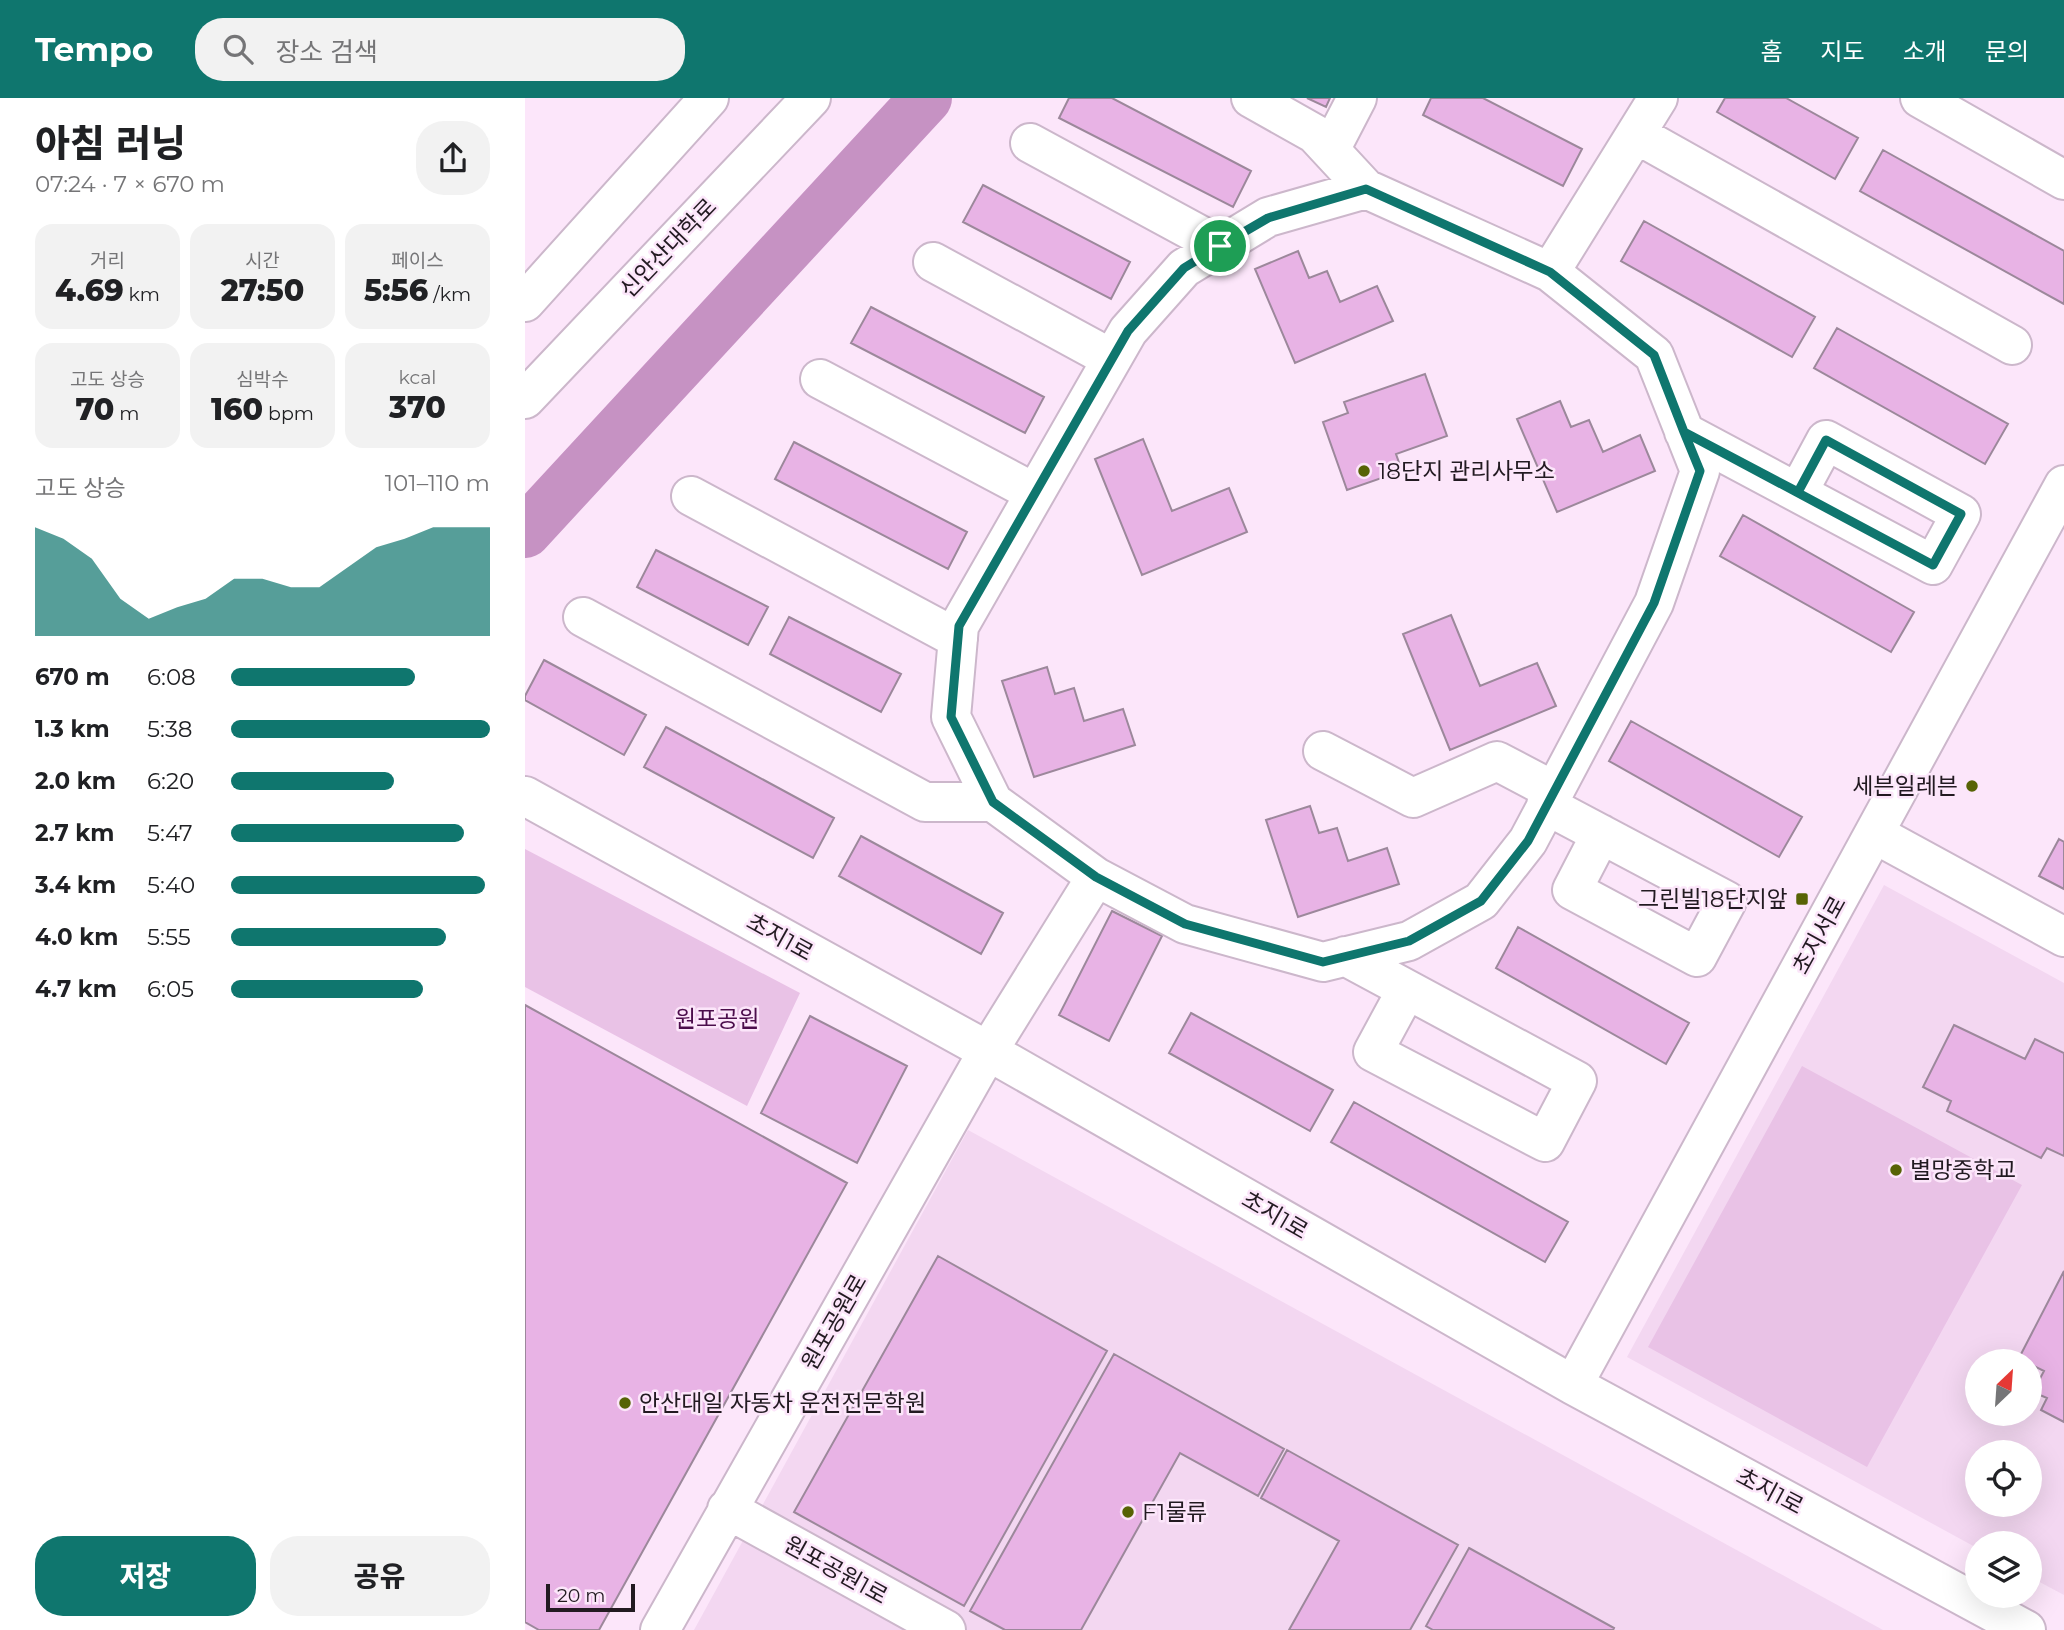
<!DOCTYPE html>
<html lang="ko">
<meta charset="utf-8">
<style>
:root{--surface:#fff;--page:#f2f2f2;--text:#202124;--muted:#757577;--accent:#0f766e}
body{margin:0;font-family:Montserrat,"Noto Sans KR",sans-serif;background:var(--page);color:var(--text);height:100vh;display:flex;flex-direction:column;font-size:26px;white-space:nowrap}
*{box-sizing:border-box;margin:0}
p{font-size:23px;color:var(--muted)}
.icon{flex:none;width:38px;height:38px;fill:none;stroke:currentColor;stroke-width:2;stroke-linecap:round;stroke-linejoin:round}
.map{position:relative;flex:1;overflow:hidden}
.drawer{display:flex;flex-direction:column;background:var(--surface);width:525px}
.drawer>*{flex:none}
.needle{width:46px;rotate:25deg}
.fabs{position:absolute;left:1440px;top:1251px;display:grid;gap:14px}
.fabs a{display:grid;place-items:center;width:77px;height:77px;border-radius:50%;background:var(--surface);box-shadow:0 7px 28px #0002;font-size:35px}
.scale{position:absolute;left:21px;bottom:18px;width:89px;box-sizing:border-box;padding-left:7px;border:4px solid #221a21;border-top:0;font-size:19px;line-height:24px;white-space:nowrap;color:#221a21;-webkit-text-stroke:5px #fce6fa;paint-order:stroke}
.pin{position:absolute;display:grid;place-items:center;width:60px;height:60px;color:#fff;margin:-30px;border:4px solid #fff;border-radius:50%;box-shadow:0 2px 7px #0007}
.round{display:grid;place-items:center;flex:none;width:74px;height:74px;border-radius:28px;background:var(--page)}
.headline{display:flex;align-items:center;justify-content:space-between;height:119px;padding:0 35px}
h1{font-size:38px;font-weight:800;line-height:52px}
.stats{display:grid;grid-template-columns:repeat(3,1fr);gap:10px;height:119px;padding:7px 35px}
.stats div{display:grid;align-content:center;border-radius:18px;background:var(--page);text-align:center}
.stats b{font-size:30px;font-weight:800}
.stats small{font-size:19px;font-weight:400}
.stats p{font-size:19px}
.chart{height:196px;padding:14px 35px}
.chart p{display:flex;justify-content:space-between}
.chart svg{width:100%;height:126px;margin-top:7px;fill:var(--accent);opacity:.7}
.button{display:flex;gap:14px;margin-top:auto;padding:14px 35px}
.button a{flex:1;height:80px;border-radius:28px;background:var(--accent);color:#fff;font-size:28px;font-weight:800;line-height:80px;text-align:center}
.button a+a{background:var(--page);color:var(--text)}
ul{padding:0 35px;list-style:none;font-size:23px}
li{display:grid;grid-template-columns:112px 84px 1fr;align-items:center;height:52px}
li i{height:18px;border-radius:9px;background:var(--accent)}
header{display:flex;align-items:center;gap:42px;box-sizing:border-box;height:98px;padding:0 35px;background:var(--accent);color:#fff}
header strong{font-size:33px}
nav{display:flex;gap:38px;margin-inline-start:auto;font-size:24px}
.search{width:490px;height:63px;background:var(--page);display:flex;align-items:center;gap:18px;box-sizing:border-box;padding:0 24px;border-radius:28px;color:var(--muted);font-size:26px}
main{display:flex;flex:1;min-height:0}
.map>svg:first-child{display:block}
.built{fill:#f3d7f1;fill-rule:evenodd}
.green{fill:#e9c2e6}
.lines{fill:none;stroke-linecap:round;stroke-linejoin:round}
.river{stroke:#c692c3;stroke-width:52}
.building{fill:#e8b3e5;stroke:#9c889b;stroke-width:2}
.minor-casing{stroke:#ccb7cb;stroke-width:42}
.major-casing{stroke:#ccb7cb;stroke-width:42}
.minor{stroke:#fff;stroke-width:38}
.major{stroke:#fff;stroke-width:38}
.route-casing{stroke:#fff;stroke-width:14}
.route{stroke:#0f766e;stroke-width:9}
.poi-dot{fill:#576305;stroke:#fce6fa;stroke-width:2.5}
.labels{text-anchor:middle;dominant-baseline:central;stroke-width:5;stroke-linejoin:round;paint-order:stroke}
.street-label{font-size:23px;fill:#221a21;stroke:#fce6fa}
.poi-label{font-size:23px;fill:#221a21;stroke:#fce6fa;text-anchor:start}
.park-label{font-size:23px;fill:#4c0d4c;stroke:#fce6fa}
</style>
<header>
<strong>Tempo</strong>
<div class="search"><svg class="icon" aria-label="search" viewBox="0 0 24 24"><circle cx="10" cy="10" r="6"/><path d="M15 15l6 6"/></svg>장소 검색</div>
<nav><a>홈</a><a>지도</a><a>소개</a><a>문의</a></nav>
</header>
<main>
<section class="drawer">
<div class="headline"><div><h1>아침 러닝</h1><p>07:24 · 7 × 670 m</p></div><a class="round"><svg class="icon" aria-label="share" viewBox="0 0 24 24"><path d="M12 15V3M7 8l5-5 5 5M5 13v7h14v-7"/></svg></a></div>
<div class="stats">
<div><p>거리</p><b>4.69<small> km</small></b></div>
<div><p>시간</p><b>27:50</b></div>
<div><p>페이스</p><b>5:56<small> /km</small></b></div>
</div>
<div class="stats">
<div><p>고도 상승</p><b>70<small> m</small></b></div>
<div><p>심박수</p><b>160<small> bpm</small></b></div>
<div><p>kcal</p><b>370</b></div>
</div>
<div class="chart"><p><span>고도 상승</span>101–110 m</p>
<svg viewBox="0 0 160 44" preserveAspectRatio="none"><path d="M0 44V6L10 10L20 17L30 31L40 38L50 34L60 31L70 24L80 24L90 27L100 27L110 20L120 13L130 10L140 6L150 6L160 6V44z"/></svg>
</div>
<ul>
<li><b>670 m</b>6:08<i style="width:71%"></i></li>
<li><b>1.3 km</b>5:38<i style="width:100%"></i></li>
<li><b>2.0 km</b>6:20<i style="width:63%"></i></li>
<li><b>2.7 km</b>5:47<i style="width:90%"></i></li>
<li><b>3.4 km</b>5:40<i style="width:98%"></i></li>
<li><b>4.0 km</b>5:55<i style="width:83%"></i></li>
<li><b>4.7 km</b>6:05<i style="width:74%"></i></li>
</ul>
<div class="button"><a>저장</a><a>공유</a></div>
</section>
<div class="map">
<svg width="1539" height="1532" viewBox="0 0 1539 1532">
<rect width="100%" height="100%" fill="#fce6fa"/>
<path class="built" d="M1359,787L1539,885V1497L1505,1479V1446H1452V1450L1102,1259ZM1452,1264H1505V1316H1452ZM1452,1354H1505V1407H1452Z
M443,1032L1358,1532H169Z"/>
<path class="green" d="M0,751L275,895L222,1008L0,889Z
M1277,968L1497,1087L1342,1369L1123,1249Z"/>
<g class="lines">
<path class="river" d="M0,434L401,0"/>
</g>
<path class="building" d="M544,0H587L726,73L708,109L534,20Z
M782,0H805L801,9Z
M906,0H958L1057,51L1038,88L898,17Z
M1200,0H1261L1333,40L1310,81L1192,14Z
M1358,52L1539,153V206L1335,93Z
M458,87L605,164L586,201L438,124Z
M1119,123L1290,219L1267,259L1096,163Z
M773,153L784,180L802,173L815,204L852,188L868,223L770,265L730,171Z
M346,209L519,299L500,335L326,245Z
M1312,230L1483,326L1460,366L1289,270Z
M900,276L922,338L871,356L877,373L822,392L798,324L823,315L819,304Z
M1035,303L1046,329L1064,322L1078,354L1115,337L1130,373L1032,414L992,321Z
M618,341L647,413L704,390L722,434L617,477L570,361Z
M269,344L442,434L423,471L250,381Z
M1218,417L1389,514L1366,554L1195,458Z
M131,452L243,509L223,547L112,489Z
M926,517L955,588L1012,565L1031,608L925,652L878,536Z
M264,519L376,576L356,614L245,556Z
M19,562L121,617L99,657L0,602V598Z
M522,569L530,596L549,590L559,623L598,611L610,647L509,679L477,583Z
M1106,623L1277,719L1254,759L1084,663Z
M141,629L309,720L288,760L119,669Z
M785,708L794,735L812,730L823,763L862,750L874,786L773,819L741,722Z
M336,738L478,815L456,856L314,778Z
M1534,741L1539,744V791L1514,778Z
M587,813L637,838L584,943L534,917Z
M993,829L1164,925L1141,966L971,870Z
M0,907L322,1085L74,1532H14L0,1524Z
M666,915L808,992L785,1033L644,955Z
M285,918L382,968L332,1065L236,1015Z
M1429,927L1500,961L1510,941L1539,955V1058L1522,1050L1516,1060L1422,1013L1426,1003L1398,989Z
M829,1004L1043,1124L1020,1164L806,1044Z
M413,1158L582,1253L439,1508L269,1414Z
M1539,1173V1324L1516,1312L1522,1300L1508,1294L1519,1273L1505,1266V1264L1494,1260Z
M589,1256L759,1351L733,1398L655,1355L556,1532H480L445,1513Z
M762,1352L933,1447L885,1532H764L814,1443L736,1400Z
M944,1450L1089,1530L1088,1532H908L901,1528Z"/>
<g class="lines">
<defs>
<path id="minor" d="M726,0L790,36L841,91
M1395,0L1539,82
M1111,36L1487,247
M505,45L695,148
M805,52L832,0
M408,164L587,261
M295,281L510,395
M1159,334L1408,467L1436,416L1301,342L1273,394
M166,398L433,541
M58,519L400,704H468
M798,653L888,700L972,663L1029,693
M0,698L463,953L1048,1287L1501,1532
M1021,707L1202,803L1172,859L1047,792L1076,736
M1350,736L1539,839
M571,779L660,826L798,864L884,843L956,803L1003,743L1129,505L1175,373L1129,257L1025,174
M820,858L1052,983L1020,1044L848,954L881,893
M1048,1287L1539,387
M202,1411L421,1532
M135,1532L463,953L571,779L468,704L426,619L434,528L603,233L659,170L743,119L841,91L1025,174L1133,0"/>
<path id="major" d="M0,204L184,0
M0,301L286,0"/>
</defs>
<use href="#minor" class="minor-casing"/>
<use href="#major" class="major-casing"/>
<use href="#minor" class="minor"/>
<use href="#major" class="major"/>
</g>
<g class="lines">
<defs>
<path id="route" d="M695,148L659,170L603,233L434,528L426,619L468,704L571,779L660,826L798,864L884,843L956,803L1003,743L1129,505L1175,373L1159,334L1408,467L1436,416L1301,342L1273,394L1159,334L1129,257L1025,174L841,91L743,120L695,148"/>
</defs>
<use href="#route" class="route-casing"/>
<use href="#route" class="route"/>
</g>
<g class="poi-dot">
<circle cx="839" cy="373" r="7"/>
<circle cx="1447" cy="688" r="7"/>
<rect x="1270" y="794" width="14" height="14" rx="3.5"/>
<circle cx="1371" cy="1072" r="7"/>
<circle cx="100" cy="1305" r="7"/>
<circle cx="603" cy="1414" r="7"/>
</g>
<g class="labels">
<g class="street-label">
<text transform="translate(143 150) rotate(-46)">신안산대학로</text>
<text transform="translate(1294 837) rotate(-61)">초지서로</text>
<text transform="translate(255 839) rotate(29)">초지1로</text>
<text transform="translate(750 1117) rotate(30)">초지1로</text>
<text transform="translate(309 1224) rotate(-60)">원포공원로</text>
<text transform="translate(1245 1393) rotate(28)">초지1로</text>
<text transform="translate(311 1472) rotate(29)">원포공원1로</text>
</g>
<g class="poi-label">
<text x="853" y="373">18단지 관리사무소</text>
<text x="1433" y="688" text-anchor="end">세븐일레븐</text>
<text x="1263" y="801" text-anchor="end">그린빌18단지앞</text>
<text x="1385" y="1072">별망중학교</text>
<text x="114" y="1305">안산대일 자동차 운전전문학원</text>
<text x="617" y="1414">F1물류</text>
</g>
<g class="park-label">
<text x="192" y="921">원포공원</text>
</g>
</g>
</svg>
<div class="fabs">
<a><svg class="needle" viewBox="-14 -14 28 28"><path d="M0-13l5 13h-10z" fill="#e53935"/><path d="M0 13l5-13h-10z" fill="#757577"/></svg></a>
<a><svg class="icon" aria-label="locate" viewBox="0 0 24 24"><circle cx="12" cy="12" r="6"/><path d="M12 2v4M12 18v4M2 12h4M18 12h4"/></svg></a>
<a><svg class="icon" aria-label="layers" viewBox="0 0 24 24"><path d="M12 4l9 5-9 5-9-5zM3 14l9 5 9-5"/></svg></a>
</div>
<div class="scale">20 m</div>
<div class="pin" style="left:695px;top:148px;background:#1e9e55"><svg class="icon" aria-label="arrive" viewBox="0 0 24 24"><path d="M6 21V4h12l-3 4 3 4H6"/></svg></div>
</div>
</main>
